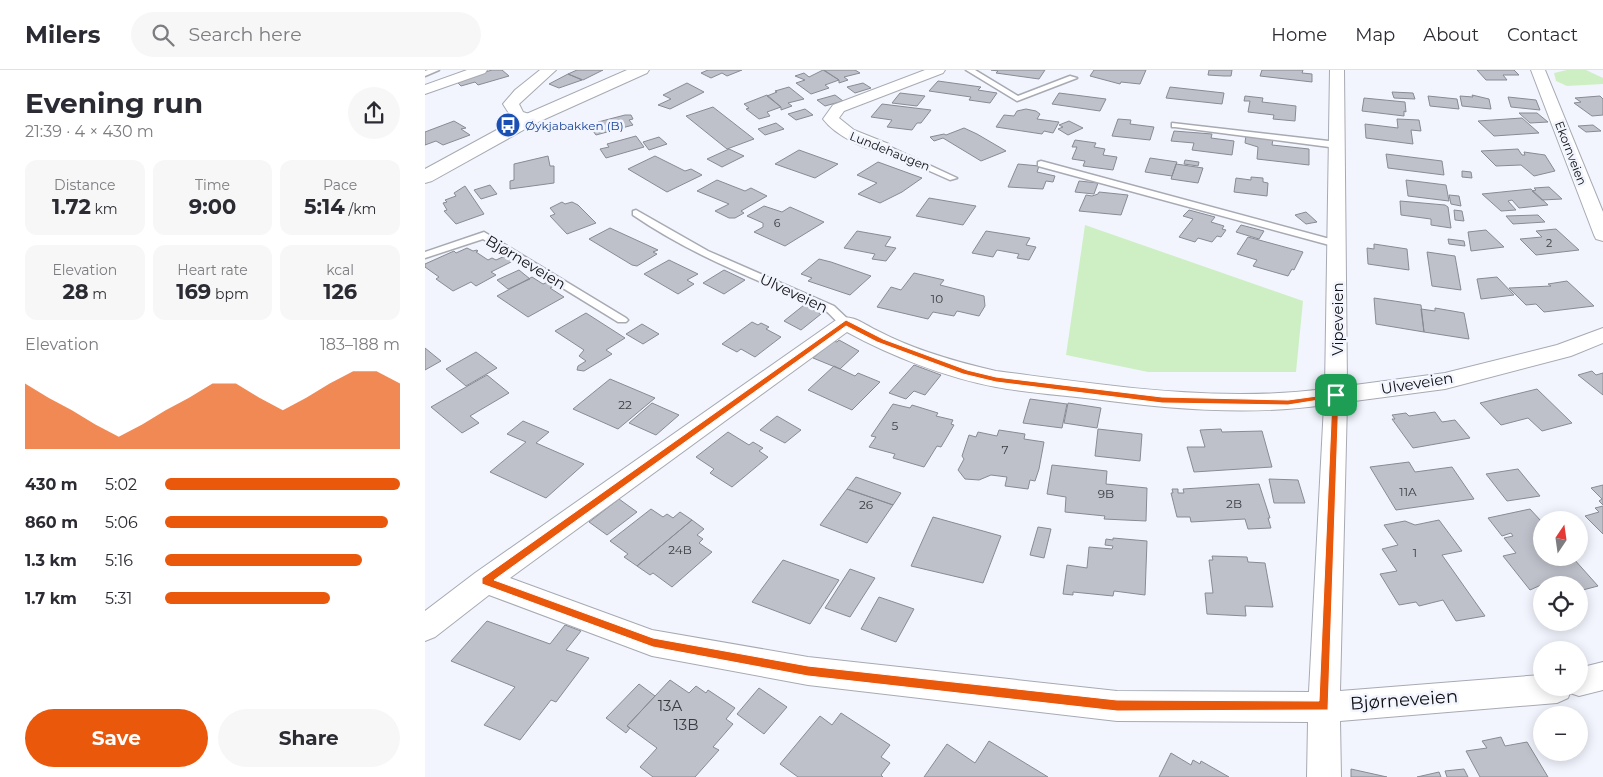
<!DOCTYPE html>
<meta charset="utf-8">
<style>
:root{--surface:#fff;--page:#f7f7f7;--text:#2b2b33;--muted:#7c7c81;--line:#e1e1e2;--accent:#ea580c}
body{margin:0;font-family:Montserrat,sans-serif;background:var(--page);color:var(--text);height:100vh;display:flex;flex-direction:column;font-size:19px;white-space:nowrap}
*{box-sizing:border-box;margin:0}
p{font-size:16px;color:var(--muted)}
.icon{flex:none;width:28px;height:28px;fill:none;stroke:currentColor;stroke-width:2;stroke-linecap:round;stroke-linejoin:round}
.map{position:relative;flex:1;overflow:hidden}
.side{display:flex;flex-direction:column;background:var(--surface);width:425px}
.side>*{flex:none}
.needle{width:32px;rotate:13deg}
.fabs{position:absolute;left:1108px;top:441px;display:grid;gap:10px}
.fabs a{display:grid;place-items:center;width:55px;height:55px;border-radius:50%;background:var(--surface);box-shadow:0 2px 12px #0003;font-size:25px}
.pin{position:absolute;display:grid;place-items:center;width:42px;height:42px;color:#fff;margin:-21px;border-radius:10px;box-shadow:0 2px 8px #0006}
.round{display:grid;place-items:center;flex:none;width:52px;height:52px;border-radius:26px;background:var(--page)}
.overview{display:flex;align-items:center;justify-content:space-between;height:85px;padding:0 25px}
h1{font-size:28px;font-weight:700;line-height:38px}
.stats{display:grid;grid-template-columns:repeat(3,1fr);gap:8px;height:85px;padding:5px 25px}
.stats div{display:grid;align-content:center;border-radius:12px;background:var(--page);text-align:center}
.stats b{font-size:21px;font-weight:700}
.stats small{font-size:14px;font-weight:400}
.stats p{font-size:14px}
.chart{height:140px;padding:10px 25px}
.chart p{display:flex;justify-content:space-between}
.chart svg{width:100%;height:90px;margin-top:5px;fill:var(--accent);opacity:.7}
.button{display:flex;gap:10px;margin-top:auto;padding:10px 25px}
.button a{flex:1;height:58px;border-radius:30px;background:var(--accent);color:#fff;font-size:20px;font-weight:700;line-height:58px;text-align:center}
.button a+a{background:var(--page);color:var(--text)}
ul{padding:0 25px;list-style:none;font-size:16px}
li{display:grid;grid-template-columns:80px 60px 1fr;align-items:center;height:38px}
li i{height:12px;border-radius:6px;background:var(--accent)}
header{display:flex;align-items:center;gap:30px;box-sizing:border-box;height:70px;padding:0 25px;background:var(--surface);border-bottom:1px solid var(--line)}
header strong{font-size:24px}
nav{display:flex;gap:28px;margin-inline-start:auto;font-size:18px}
.search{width:350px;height:45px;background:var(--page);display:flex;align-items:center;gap:12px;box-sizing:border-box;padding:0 18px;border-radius:28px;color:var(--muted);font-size:19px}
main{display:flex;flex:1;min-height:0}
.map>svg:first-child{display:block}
.green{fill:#ceefc3}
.building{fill:#bec1ca;stroke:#888b93}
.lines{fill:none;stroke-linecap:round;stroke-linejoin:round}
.lane-casing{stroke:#a7aab3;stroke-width:3}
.street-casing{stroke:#a7aab3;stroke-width:2}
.secondary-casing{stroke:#a7aab3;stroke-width:2}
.lane{fill:#fff;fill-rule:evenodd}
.street{fill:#fff;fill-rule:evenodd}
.secondary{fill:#fff;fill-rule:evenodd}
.route{fill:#ea580c;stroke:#fff;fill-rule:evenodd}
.labels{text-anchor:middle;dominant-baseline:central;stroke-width:5;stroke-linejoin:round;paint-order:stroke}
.far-number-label{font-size:11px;fill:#3b3c41}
.far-transit-label{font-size:12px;fill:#164399;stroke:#f2f5fe;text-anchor:start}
.far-street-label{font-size:12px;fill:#0f0f13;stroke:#f2f5fe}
.number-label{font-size:12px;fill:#3b3c41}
.street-label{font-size:15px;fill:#0f0f13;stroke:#f2f5fe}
.near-number-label{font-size:15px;fill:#3b3c41}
.near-street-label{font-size:18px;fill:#0f0f13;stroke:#f2f5fe}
</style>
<header>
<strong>Milers</strong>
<div class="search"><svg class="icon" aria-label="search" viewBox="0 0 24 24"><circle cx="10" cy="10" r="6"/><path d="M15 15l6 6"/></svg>Search here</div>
<nav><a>Home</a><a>Map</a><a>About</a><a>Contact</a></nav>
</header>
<main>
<section class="side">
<div class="overview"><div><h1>Evening run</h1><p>21:39 · 4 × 430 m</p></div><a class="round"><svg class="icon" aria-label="share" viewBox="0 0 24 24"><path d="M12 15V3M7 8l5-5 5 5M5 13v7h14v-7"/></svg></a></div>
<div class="stats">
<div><p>Distance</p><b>1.72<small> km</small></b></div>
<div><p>Time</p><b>9:00</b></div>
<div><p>Pace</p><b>5:14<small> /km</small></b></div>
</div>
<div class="stats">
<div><p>Elevation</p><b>28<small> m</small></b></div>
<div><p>Heart rate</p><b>169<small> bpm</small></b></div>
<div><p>kcal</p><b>126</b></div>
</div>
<div class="chart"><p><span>Elevation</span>183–188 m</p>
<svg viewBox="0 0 160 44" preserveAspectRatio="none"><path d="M0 44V12L10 19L20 25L30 32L40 38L50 32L60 25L70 19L80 12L90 12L100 19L110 25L120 19L130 12L140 6L150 6L160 12V44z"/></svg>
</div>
<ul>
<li><b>430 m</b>5:02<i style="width:100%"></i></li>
<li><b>860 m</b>5:06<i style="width:95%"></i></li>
<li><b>1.3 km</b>5:16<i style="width:84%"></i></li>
<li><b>1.7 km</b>5:31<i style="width:70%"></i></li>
</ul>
<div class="button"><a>Save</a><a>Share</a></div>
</section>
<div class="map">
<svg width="1178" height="707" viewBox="0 0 1178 707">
<rect width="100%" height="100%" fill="#f2f5fe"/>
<path class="green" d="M1142,0H1161L1178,8V14L1142,16L1131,11L1129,3Z
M660,155L878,231L871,302H723L641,285Z"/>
<path class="building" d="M67,0H77L84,6L53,15L50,12L36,16L31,11Z
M152,0H178L158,10L143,4Z
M283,0H317L302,6L297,3L286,8L276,3Z
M398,0L414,10L400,15L404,18L386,24L371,13L380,10L370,6L379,3L384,7Z
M399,0H430L435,3L419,7L423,10L414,13V10Z
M566,0H620L614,9L571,3L573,1Z
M669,0H721L715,14L696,12L695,14L665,6Z
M784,0H807L806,6H799L783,5Z
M837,0H878L877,3L887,4V12L835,6Z
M1052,0H1089L1094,5H1078L1082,10H1061Z
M143,4L157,10L134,18L124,14Z
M513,11L556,17L553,20L572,23L565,33L544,30L546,27L504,21Z
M262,13L279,22L245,39L233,35L246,29L238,25Z
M438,13L446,18L430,23L422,17Z
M364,17L379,29L363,33L367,36L356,40V37L342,26L352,22L350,21Z
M745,17L799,23L797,34L741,28Z
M967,22L988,23L990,29L969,28Z
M475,23L500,26L492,36L467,33Z
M634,23L681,29L675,41L627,34Z
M342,25L356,37L342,42L345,46L334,49L321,39L324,38L319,34Z
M410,25L418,31L400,36L392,30Z
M1047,25L1064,29L1066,39L1037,36L1035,26L1048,27Z
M820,26L838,28L837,32L871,36L870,51L848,49L849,45L823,42L825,31H819Z
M1003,26L1032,29L1034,39L1005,36Z
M1175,26L1178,29V45L1167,46L1149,33L1156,32L1150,28Z
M1083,27L1111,30L1115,40L1086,37Z
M939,28L980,32L981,42L979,41V46L937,41Z
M457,34L506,40L496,53H492L487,60L462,57L467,50L446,47Z
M288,37L329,69L302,79L261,46Z
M380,39L388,45L371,50L363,44Z
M601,39L611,41L615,44L612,49L634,52L628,63L619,61L617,64L571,57L579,45L589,46L592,41Z
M1094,43H1112L1123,52L1105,53Z
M200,45H206L208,49L204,50L208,55L171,65L165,57L175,55L173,52Z
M1097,48L1114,63L1069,66L1053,51Z
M693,49L706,50L705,54L729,57L725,70L687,66Z
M972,49L994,50L996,61L986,60L988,74L941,68L940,54L973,58Z
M29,51L41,58L36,59L45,65L18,75L11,71L0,75V62Z
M644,51L658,58L643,65L633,59L638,57L634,55Z
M351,53L359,59L340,65L333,59Z
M1168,55L1176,61L1161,62L1153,56Z
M539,58L552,64L581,81L556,91L518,68L509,71L505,67L519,64L521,65Z
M749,61L787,64L786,68L809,71L807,85L767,80L769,73L746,71Z
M821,65L848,69L847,75L884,79V95L832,89L833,77L820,73Z
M211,66L219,77L181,88L175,79L184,77L182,74Z
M234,67L242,74L224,80L218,72Z
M650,70L671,73L669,77L680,79L678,85L692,87L688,100L658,96L660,91L647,89L652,77H647Z
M304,79L319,86L297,97L282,89Z
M1093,79L1097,85H1100L1099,82L1120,85L1130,101L1109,106L1096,95L1071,96L1056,81Z
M374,80L413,94L390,108L350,94Z
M961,84L1017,91L1019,105L963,98Z
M123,86L125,96H129V113L85,119V111L89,110V94Z
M230,86L260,101L266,99L277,105L242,122L203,99Z
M725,88L752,92L747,106L720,102Z
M760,90L774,92L773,96L759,94Z
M453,92L497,108L477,122L455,133L433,124L452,113L432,105Z
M593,94L614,96L612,102L630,106L628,112L621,111L618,119L583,117Z
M751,94L778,98L773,113L746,109Z
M1037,101L1046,102L1047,108L1037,107Z
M826,107L838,108V112L843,113L842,126L809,122L811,108L826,110Z
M292,110L320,121L326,118L342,126L316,141L319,143L310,148H304L290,141L304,134L272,121Z
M981,110L1021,115L1024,131L983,126Z
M654,111L673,113L669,124L650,122Z
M65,115L72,124L56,129L49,120Z
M40,116L59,144L31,154L19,141L22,140L18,133L22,132L20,130L31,126L29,123Z
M1124,117L1137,129L1117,130L1107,121L1111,120L1109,118Z
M1106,119L1123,135L1094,138L1087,130L1083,131L1091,140L1076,141L1057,124Z
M674,122L703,125L696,145L654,141L661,125L667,126L673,124Z
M1024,125L1034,126L1036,136L1026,134Z
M504,128L551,136L538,155L491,146Z
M975,131L1020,135L1023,137L1026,158L1006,155V149L976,145Z
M137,132L140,134L147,132L153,135L171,153L142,164L125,146L130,144L125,138Z
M339,136L357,142L365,137L399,152L360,176L329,162L338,157V153L322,146Z
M764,140L790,147L786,152L799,156L797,159L801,160L796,167L792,166L787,172L773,168L770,172L754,167L768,149L758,146Z
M1029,140L1037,141L1039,151L1030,150Z
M881,142L892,152L881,154L870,145Z
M1113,145L1120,152L1088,154L1081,146Z
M816,155L839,161L834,169L811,162Z
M185,158L233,180L228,182L232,184L212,196L207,195L164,169Z
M1131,159L1154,180L1111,185L1095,169L1117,167L1111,161Z
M1061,160L1079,177L1046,181L1043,162Z
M432,161L466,167L460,176L471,178L461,191L447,189L450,184L419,178Z
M561,161L605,168L601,175L611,177L604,190L592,188L594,184L572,180L568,187L547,183Z
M823,167L878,182L869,200L867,199L863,206L828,196L832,190L812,184Z
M1023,169L1039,171L1040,176L1024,174Z
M949,174L982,179L984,200L943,194L942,178L949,179Z
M42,178L48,181L52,180L53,181L51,182L63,190L67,188L71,190L80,186L88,191L66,202L71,205L51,216L46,212L28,221L11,209L14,207L0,197V194L29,181L31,183Z
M1002,182L1030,186L1036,220L1007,216Z
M394,189L406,192L446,206L425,225L383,211L387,208L376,204Z
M244,190L273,204L262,210L269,214L253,224L219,204Z
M94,200L105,209L83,219L72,210Z
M299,200L320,210L299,224L278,213Z
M489,203L519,210L515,215L559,226L560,236L554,246L532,241L529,246L508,242L503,249L452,237L466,217L476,220Z
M107,207L118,214L123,212L129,216L125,218L139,227L103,247L72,226Z
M1072,207L1089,225L1056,229L1052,209Z
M1142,211L1169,236L1119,242L1111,234L1101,235L1084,218L1126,216L1123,214Z
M949,228L996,235L999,262L951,254Z
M379,235L396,244L376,260L359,251Z
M1010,238L1039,243L1044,269L999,262L996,239L1010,241Z
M161,243L200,268L181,280L187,284L159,301L152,300L153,296L161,291L154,286L159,280L130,261Z
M327,252L333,255L336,253L344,257L341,259L356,267L330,287L316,279L312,282L297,274Z
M217,254L234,264L218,274L201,264Z
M414,270L434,281L415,299L388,288L408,271L412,272Z
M0,278L16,291L0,300Z
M51,282L72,298L41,316L21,299Z
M489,295L516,305L500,325L489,321L481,329L464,323Z
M409,296L430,306L433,303L455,312L427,340L383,320Z
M1167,301L1171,305L1178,303V325L1153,305Z
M62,305L84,323L45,346L54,353L37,363L6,337Z
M185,309L230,328L193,359L148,339Z
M1112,319L1147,353L1117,361L1103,348L1076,355L1055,333Z
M605,329L642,334L637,358L598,353Z
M227,333L254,345L231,365L204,353Z
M643,333L676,338L672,358L639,353Z
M468,334L485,338L487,335L513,343L511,346L528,350L526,354L529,355L516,377L512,376L499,397L468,388L470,384L444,377L451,367L446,366Z
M1010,342L1017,352L1030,350L1045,368L988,378L967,349H970L967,345L981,343L984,346Z
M352,346L376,360L360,373L335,360Z
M98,351L124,362L111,373L159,394L121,428L65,402L101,372L82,364Z
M673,359L717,364L715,391L670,386Z
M796,359L797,362L837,361L847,397L769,402L762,377H780L775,360Z
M574,360L600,364L599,369L619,372L614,399L610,411L605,410L603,419L580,416L582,407L566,405L554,410L540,409L533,400L539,389L537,386L544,365L551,367L553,362L572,366Z
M303,362L324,375L328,372L338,378L334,381L343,387L307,417L285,403L289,399L271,387Z
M984,392L990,402L1027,397L1049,429L971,440L945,397Z
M627,395L682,401L681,414L722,418L721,451L679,449L680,446L640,442L641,427L622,424Z
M1093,399L1115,426L1082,431L1061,404Z
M431,407L476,423L468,435L422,419Z
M844,409L873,410L880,433H849Z
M834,414L845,448H843L846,458L823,459L820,449L766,452L765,447H752L746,423H748L747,419H753V423H759L758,419Z
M1178,415V435L1174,431L1177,429L1166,418Z
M422,419L468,435L442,473L395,455Z
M194,429L212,442L182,465L164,452Z
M1178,436V464L1160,446L1174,442L1170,438Z
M226,439L238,447L242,444L248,448L255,442L267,450L212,496L199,487L203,484L185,471Z
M1105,439L1116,451V488H1148L1173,516L1154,521V515L1134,514L1116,515L1105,520L1078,486L1091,483L1079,468L1088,466L1086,463L1077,466L1063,448Z
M508,447L576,466L558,513L486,496Z
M267,450L279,459L272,465L278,469L274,473L287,482L247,517L228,503L225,505L212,496Z
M1014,450L1037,481L1017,485L1060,546L1031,551L1018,530L994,536L991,532L974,535L955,504L972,501L957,479L973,475L959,455L980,451L990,455Z
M613,457L626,459L619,488L605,485Z
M688,468L722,471L720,525L689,521L688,526L648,522V525L638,524L642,495L662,498L664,477L687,479L688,476L680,475L681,469L688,470Z
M787,486L822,487L823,492L840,493L848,537L820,536L821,546L782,544L780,523H788L784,490H788Z
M358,490L414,510L385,554L327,532Z
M425,499L450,508L425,547L400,538Z
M454,527L489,539L471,572L436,559Z
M62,551L125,574L140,555L156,561L141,580L164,588L131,632L126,630L95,670L59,655L90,617L26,591Z
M245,610L264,623L271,616L281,623L283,620L310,638L301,649L308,654L288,677L294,680L270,707H228L215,697L232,678L202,656Z
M214,614L230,626L202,656L205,658L201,663L181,648Z
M334,618L362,637L339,664L312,644Z
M416,643L465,675L456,687L465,693L456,705L458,707H373L355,694L395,646L407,655Z
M1076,667L1080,676L1102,672L1123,707H1055L1041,681L1062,678L1057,671Z
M564,671L623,707H499L522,674L550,693Z
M746,683L766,695L768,690L775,694L776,691L804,707H734Z
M926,699L962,707H926Z
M1039,699L1043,707H1022L1020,701Z
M1014,702L1016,707H992Z"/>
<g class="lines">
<defs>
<path id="lane" d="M3,0H14L0,6V1Z
M541,0H550L593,26L645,6L652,8L592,31Z
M747,53L912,72L916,75L912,78L750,57H747Z
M455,75H461L532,108L525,110L455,79Z
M616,91L916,172L917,174L912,177L908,176L613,96V92Z
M211,140L283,181L409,236L427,253L421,257C411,254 406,243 397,238C332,210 266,185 208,145V141Z
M59,162L201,248L203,250L201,252H193L58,169L0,188V182Z"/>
<path id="street" d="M42,0H62L60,3L0,24V15Z
M115,0H131L94,34L98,42L110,46L113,49L105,54L87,48L78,34L90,20Z
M500,0H520L518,3L419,41L414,48L429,60L464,74L466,77L464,80C445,85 409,64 398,49L408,35Z
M905,0H919L922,316L1020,303L1132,275L1178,258V273L1146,286L1020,319L922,332L915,621L1116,605V618H1154V598L1178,592V620L1154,626L1145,623L1143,628L1132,633L915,651L916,707H882L883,652L692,651L383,615L227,586L64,525L10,567L0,571V541L50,503L414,248C428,244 440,255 453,261C489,280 532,292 571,301C680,315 790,333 900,319ZM422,262C466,286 522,308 571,317C603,323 636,325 669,329C745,339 823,346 899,335L884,622L692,621L383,587L227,560L85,508Z
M1106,0H1120L1178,142V171L1171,169L1169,165Z"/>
<path id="secondary" d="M202,0H224L222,3L111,53L7,111L0,113V99L99,45Z"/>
</defs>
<use href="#lane" class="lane-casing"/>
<use href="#street" class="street-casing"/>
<use href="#secondary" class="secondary-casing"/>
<use href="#lane" class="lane"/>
<use href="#street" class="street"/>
<use href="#secondary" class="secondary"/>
</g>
<path class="route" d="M421,250L458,269L542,300L571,307L737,327L863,330L914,323L903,640L692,641L383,606L228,577L57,514V508ZM421,256L452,272L538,304L571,312L737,333L863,335L907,328L894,631L692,630L383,596L228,568L69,510Z"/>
<defs>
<symbol id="bus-disc" viewBox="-11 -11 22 22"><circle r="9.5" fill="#1a4fb4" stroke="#f2f5fe"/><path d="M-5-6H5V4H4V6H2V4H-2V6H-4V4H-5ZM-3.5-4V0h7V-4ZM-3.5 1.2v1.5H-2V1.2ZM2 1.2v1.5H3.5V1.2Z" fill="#fff"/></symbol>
</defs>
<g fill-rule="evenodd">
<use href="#bus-disc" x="69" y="41" width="28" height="28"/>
</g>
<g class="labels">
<g class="far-number-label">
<text x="352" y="153">6</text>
<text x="1124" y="173">2</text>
</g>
<g class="far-transit-label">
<text x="100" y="55">Øykjabakken (B)</text>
</g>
<g class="far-street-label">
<text transform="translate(465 81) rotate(22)">Lundehaugen</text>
<text transform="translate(1146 83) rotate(69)">Ekornveien</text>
</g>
<g class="number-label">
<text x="512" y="228">10</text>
<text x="200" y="334">22</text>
<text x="470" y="355">5</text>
<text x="580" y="379">7</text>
<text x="983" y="421">11A</text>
<text x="681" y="423">9B</text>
<text x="809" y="433">2B</text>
<text x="441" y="434">26</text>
<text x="255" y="479">24B</text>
<text x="990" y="482">1</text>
</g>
<g class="street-label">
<text transform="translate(101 192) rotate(31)">Bjørneveien</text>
<text transform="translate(369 223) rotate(25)">Ulveveien</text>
<text transform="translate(912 249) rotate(-90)">Vipeveien</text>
<text transform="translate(992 313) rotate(-9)">Ulveveien</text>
</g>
<g class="near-number-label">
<text x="245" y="635">13A</text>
<text x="261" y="654">13B</text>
</g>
<g class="near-street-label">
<text transform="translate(979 630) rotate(-4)">Bjørneveien</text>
</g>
</g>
</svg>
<div class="fabs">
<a><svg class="needle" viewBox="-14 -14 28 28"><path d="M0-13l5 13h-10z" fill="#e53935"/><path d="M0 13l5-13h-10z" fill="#7c7c81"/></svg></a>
<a><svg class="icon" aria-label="locate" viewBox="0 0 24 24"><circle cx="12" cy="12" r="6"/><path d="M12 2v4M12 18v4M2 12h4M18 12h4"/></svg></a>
<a>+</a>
<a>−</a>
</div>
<div class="pin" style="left:911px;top:325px;background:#1e9e55"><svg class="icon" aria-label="arrive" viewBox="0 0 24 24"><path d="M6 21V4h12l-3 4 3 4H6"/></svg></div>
</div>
</main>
